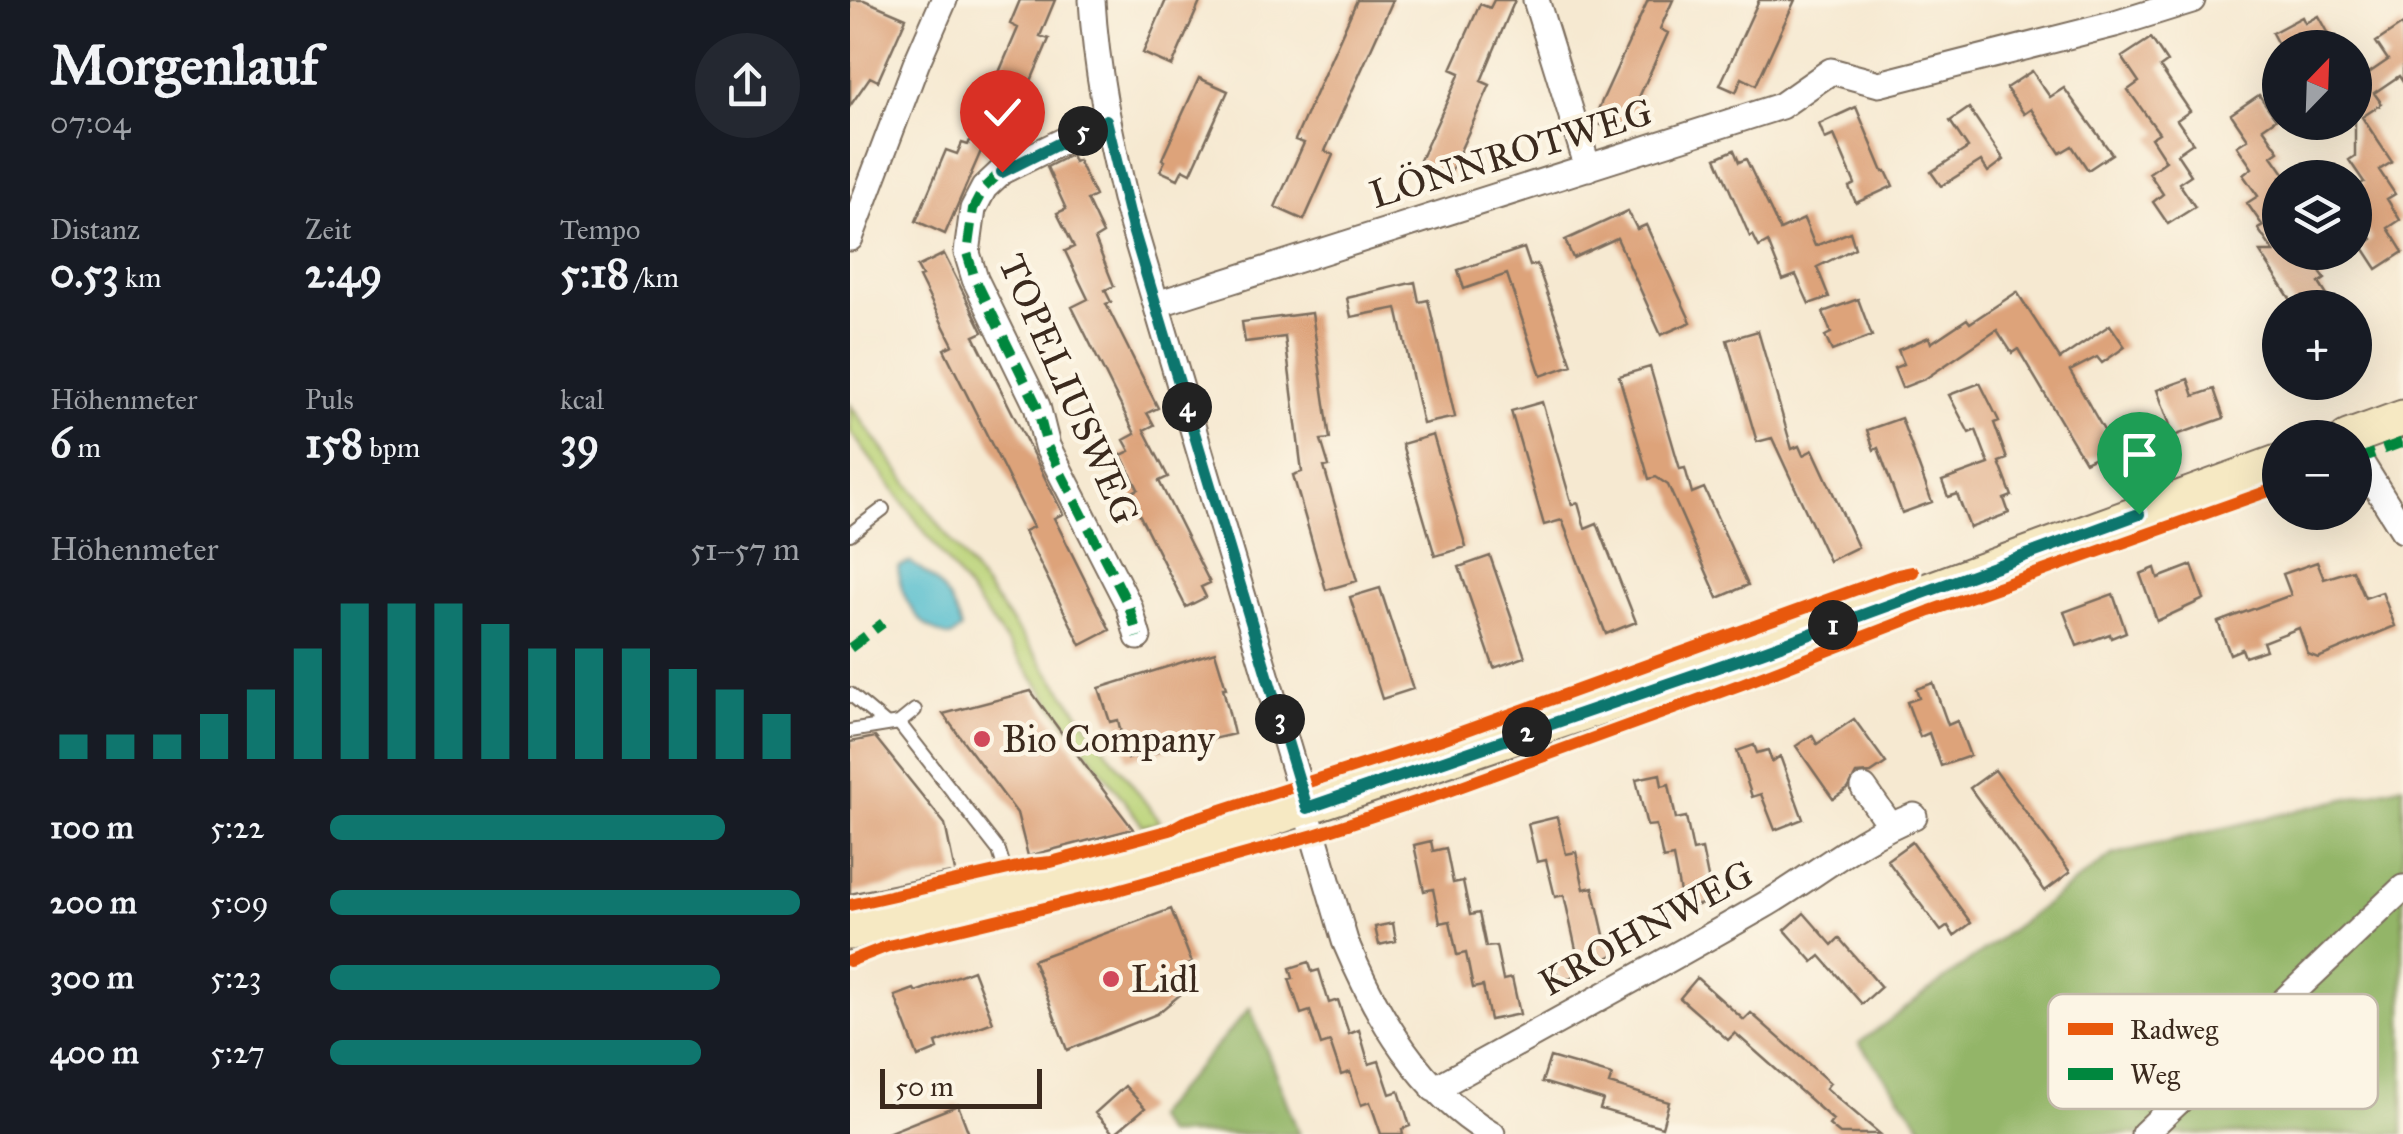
<!DOCTYPE html>
<html lang="de">
<meta charset="utf-8">
<style>
:root{--surface:#171b24;--page:#242831;--text:#f1f3f6;--muted:#9ea1a6;--accent:#0f766e}
body{margin:0;font-family:"IM FELL Great Primer",serif;background:var(--page);color:var(--text);height:100vh;display:flex;flex-direction:column;font-size:38px;white-space:nowrap}
*{box-sizing:border-box;margin:0}
p{font-size:32px;color:var(--muted)}
.icon{flex:none;width:55px;height:55px;fill:none;stroke:currentColor;stroke-width:2;stroke-linecap:round;stroke-linejoin:round}
.map{position:relative;flex:1;overflow:hidden}
.drawer{display:flex;flex-direction:column;background:var(--surface);width:850px}
.drawer>*{flex:none}
.needle{width:65px;rotate:23deg}
.buttons{position:absolute;left:1412px;top:30px;display:grid;gap:20px}
.buttons a{display:grid;place-items:center;width:110px;height:110px;border-radius:50%;background:var(--surface);box-shadow:0 10px 40px #0002;font-size:50px}
.scale{position:absolute;left:30px;bottom:25px;width:162px;box-sizing:border-box;padding-left:10px;border:5px solid #3b2a1e;border-top:0;font-size:28px;line-height:35px;white-space:nowrap;color:#3b2a1e;-webkit-text-stroke:8px #fcf5e5;paint-order:stroke}
.pin{position:absolute;display:grid;place-items:center;width:85px;height:85px;color:#fff;margin:-102px -42px;border-radius:50% 50% 50% 0;rotate:-45deg;box-shadow:0 0 10px #0007}
.pin .icon{rotate:45deg}
.km{position:absolute;width:50px;height:50px;margin:-25px;border-radius:50%;background:#222;color:#fff;font-size:28px;line-height:50px;text-align:center}
.round{display:grid;place-items:center;flex:none;width:105px;height:105px;border-radius:52px;background:var(--page)}
.overview{display:flex;align-items:center;justify-content:space-between;height:170px;padding:0 50px}
h1{font-size:55px;font-weight:700;line-height:75px}
.metrics{display:grid;grid-template-columns:repeat(3,1fr);gap:15px;height:170px;padding:10px 50px}
.metrics div{display:grid;align-content:center}
.metrics b{font-size:42px;font-weight:700}
.metrics small{font-size:28px;font-weight:400}
.metrics p{font-size:28px}
.chart{height:280px;padding:20px 50px}
.chart p{display:flex;justify-content:space-between}
.chart svg{width:100%;height:180px;margin-top:10px;stroke:var(--accent);stroke-width:6}
ul{padding:0 50px;list-style:none;font-size:32px}
li{display:grid;grid-template-columns:160px 120px 1fr;align-items:center;height:75px}
li i{height:25px;border-radius:12px;background:var(--accent)}
main{display:flex;flex:1;min-height:0}
.map>svg:first-child{display:block}
.green{fill:#bad378;stroke:#7a7e4b;stroke-width:2.5}
.forest{fill:#93b568;stroke:#677043;stroke-width:2.5}
.water{fill:#52bdce;stroke:#467476;stroke-width:2.5}
.building{fill:#dda37a}
.lines{fill:none;stroke-linecap:round;stroke-linejoin:round}
.lane-casing{stroke:#7c6d5d;stroke-width:16}
.street-casing{stroke:#7c6d5d;stroke-width:29}
.secondary-casing{stroke:#7c6d5d;stroke-width:39}
.lane{stroke:#fff;stroke-width:12}
.street{stroke:#fff;stroke-width:25}
.secondary{stroke:#f6e9c3;stroke-width:35}
.quiet{stroke:#00873e;stroke-width:10;stroke-dasharray:20 10;stroke-linecap:butt}
.cycleway-casing{stroke:#fcf5e5;stroke-width:19}
.cycleway{stroke:#e8590c;stroke-width:12}
.route-casing{stroke:#fff;stroke-width:20}
.route{stroke:#0f766e;stroke-width:12}
.poi-dot{fill:#d1495b;stroke:#fcf5e5;stroke-width:4}
.labels{text-anchor:middle;dominant-baseline:central;stroke-width:9;stroke-linejoin:round;paint-order:stroke}
.street-label{font-size:38px;fill:#3b2a1e;stroke:#fcf5e5}
.poi-label{font-size:38px;fill:#3b2a1e;stroke:#fcf5e5;text-anchor:start}
.key{fill:#fcf5e5;stroke:#c2b8a9;stroke-width:2.5}
.key-label{font-size:28px;fill:#3b2a1e}
</style>
<main>
<section class="drawer">
<div class="overview"><div><h1>Morgenlauf</h1><p>07:04</p></div><a class="round"><svg class="icon" aria-label="share" viewBox="0 0 24 24"><path d="M12 15V3M7 8l5-5 5 5M5 13v7h14v-7"/></svg></a></div>
<div class="metrics">
<div><p>Distanz</p><b>0.53<small> km</small></b></div>
<div><p>Zeit</p><b>2:49</b></div>
<div><p>Tempo</p><b>5:18<small> /km</small></b></div>
</div>
<div class="metrics">
<div><p>Höhenmeter</p><b>6<small> m</small></b></div>
<div><p>Puls</p><b>158<small> bpm</small></b></div>
<div><p>kcal</p><b>39</b></div>
</div>
<div class="chart"><p><span>Höhenmeter</span>51–57 m</p>
<svg viewBox="0 0 160 44" preserveAspectRatio="none"><path d="M5 44V38M15 44V38M25 44V38M35 44V33M45 44V27M55 44V17M65 44V6M75 44V6M85 44V6M95 44V11M105 44V17M115 44V17M125 44V17M135 44V22M145 44V27M155 44V33"/></svg>
</div>
<ul>
<li><b>100 m</b>5:22<i style="width:84%"></i></li>
<li><b>200 m</b>5:09<i style="width:100%"></i></li>
<li><b>300 m</b>5:23<i style="width:83%"></i></li>
<li><b>400 m</b>5:27<i style="width:79%"></i></li>
</ul>
</section>
<div class="map">
<svg width="1553" height="1134" viewBox="0 0 1553 1134">
<rect width="100%" height="100%" fill="#fcf5e5"/>
<filter id="ink" filterUnits="userSpaceOnUse"><feTurbulence type="fractalNoise" baseFrequency=".01" numOctaves="2"/><feDisplacementMap in="SourceGraphic" scale="20" xChannelSelector="R" yChannelSelector="G"/><feConvolveMatrix kernelMatrix="1 2 1 2 8 2 1 2 1" color-interpolation-filters="sRGB"/></filter>
<filter id="wash" filterUnits="userSpaceOnUse"><feTurbulence type="fractalNoise" baseFrequency=".0048" numOctaves="4" result="noise"/><feDisplacementMap in="SourceGraphic" scale="40" xChannelSelector="R" yChannelSelector="G"/><feGaussianBlur stdDeviation="2.25" result="paint"/><feColorMatrix in="noise" values="0 0 0 0 0 0 0 0 0 0 0 0 0 0 0 0 0 1.4 0 .05"/><feComposite in="paint" operator="in"/></filter>
<g filter="url(#wash)">
<rect width="100%" height="100%" fill="#f6e9d1"/>
<path class="green" d="M0,405L310,822L293,826L0,431Z"/>
<path class="forest" d="M1553,785V1134H1078L1009,1043L1262,855Z
M400,1008L449,1134H315L303,1117Z"/>
<path class="water" d="M60,562C87,579 103,598 111,629L101,637C70,631 49,597 48,567Z"/>
<g id="blocks">
<path class="building" d="M0,0H14L56,18L28,81L20,77L0,106Z
M170,0H205L190,36L199,39L153,146L142,141L137,153L131,151L95,234L66,221L96,150L107,154L112,143L118,145L168,28L160,24Z
M316,0H351L322,66L293,53Z
M507,0H543L475,151L483,155L454,220L425,207L454,143L445,140Z
M644,0H665L631,81L640,85L596,182L566,169L610,73L601,69L630,4L640,8Z
M798,0H823L810,29L818,33L776,126L774,124L769,134L751,125L755,116L747,112Z
M909,0H945L906,85L892,78L886,92L870,85Z
M1468,16L1479,36L1452,48H1430L1422,33L1452,17L1455,23Z
M1553,24V82L1549,76L1524,93L1532,104L1512,117L1542,162L1529,170L1545,194L1537,199L1550,220L1538,228L1553,252L1527,269L1512,246L1522,239L1508,217L1518,211L1505,191V188L1514,182L1499,160L1505,156V65L1513,77L1538,60L1526,42Z
M1301,38L1317,62L1310,67L1340,111L1327,120L1343,143L1327,154L1341,175L1329,183L1345,207L1318,224L1303,202L1313,194L1299,173L1316,161L1301,138L1309,133L1278,90L1289,82L1272,57Z
M1182,71L1200,97L1214,88L1262,154L1238,170L1222,146L1210,153L1181,109L1174,114L1156,88Z
M349,78L378,91L341,173L333,169L328,179L310,171L315,161L312,159Z
M1409,95L1426,119L1413,128L1429,151L1422,156L1436,176L1430,178V252H1448L1454,262L1460,258L1475,279L1469,283L1485,308H1446L1410,252H1424L1408,229L1413,226L1397,203L1408,196L1393,175L1402,168L1387,146L1398,139L1381,114Z
M1006,107L1033,172L1036,171L1043,186L1006,203L999,187L1005,184L984,135L975,139L969,124Z
M1119,108L1154,160L1138,172L1131,161L1091,186L1081,172L1118,148L1100,121Z
M884,150L889,162L896,159L930,230L954,219L965,246L1000,232L1005,248L967,267L979,297L959,304L946,275L933,280L918,242L909,247L903,235L900,237L866,158Z
M221,155L224,162L228,160L245,196L237,200L253,234L245,239L264,286L255,290L261,302L256,304L308,408L297,413L304,425L294,430L318,477L309,481L360,583L351,587L356,597L336,607L279,494L288,489L271,455L280,451L274,440L285,434L222,307L238,299L215,251L224,247L207,213L216,209L197,167Z
M778,211L787,229L796,225L841,322L811,335L767,238L723,258L715,240Z
M674,248L680,266L687,264L722,365L691,376L657,274L614,289L608,270Z
M94,254L133,332L124,336L213,514L204,518L260,630L231,645L174,531L183,527L94,349L103,345L69,277L72,276L67,267Z
M565,282L569,302L578,300L605,417L573,424L547,308L501,317L497,298Z
M1167,292L1210,359L1260,325L1275,347L1252,363L1247,357L1220,371L1264,448L1235,462L1168,349L1162,353L1147,330L1075,379L1052,388L1044,368L1054,364L1048,350L1079,337L1081,343L1117,319L1120,323Z
M1008,299L1022,336L982,351L975,336L981,333L973,312Z
M462,313L480,439L471,440L479,466L474,467L507,581L476,590L443,475L452,472L435,337L395,342L392,322Z
M908,331L942,449L949,446L953,455L963,450L1008,547L979,561L922,438L907,442L877,340Z
M800,367L830,469L835,468L842,493L854,488L898,585L868,598L818,485L806,477L799,479L769,376Z
M1338,379L1344,396L1364,389L1374,418L1324,436L1307,390Z
M1130,383L1149,421L1144,423L1157,459L1149,462L1162,496L1154,499L1159,513L1120,528L1107,494L1098,497L1092,481L1139,464L1126,430L1119,433L1099,395Z
M692,402L722,505L728,503L735,528L747,523L786,622L756,634L712,520L694,525L661,411Z
M1051,418L1082,502L1052,513L1028,448L1024,450L1017,430Z
M583,435L616,547L585,556L552,444Z
M640,556L675,657L644,668L609,567Z
M1467,562L1474,579L1503,570L1515,598L1532,592L1545,626L1468,658L1458,654L1449,628L1413,642L1416,650L1395,657L1392,649L1380,654L1368,622L1441,595L1433,574Z
M1342,565L1354,599L1307,621L1290,574L1305,568L1308,578Z
M530,588L563,689L532,699L500,597Z
M1263,594L1276,632L1261,638L1260,634L1227,646L1214,612Z
M365,652L376,688H373L384,734L277,759L268,720L260,722L249,688Z
M1083,683L1098,725L1107,721L1120,756L1091,766L1079,733L1070,737L1057,702L1069,698L1066,689Z
M181,691L254,791L283,829L178,856L167,813L93,714Z
M1004,719L1036,763L1021,773L1006,774L998,789L983,799L946,746L962,735L967,744Z
M25,737L95,824L105,872L0,894V742Z
M904,745L907,753L918,750L922,762L930,756L953,819L925,830L911,794L902,797L887,751Z
M1145,770L1220,872L1195,891L1120,788Z
M810,774L812,786L819,784L826,819L836,817L843,851L852,849L863,902L833,908L823,857L813,859L806,825L797,826L786,779Z
M707,817L716,854L726,852L734,889L743,887L755,939L768,932L776,948L712,982L703,966L727,954L714,895L705,897L696,860L687,862L678,824Z
M581,841L583,851L596,848L603,883L613,881L620,915L629,913L636,947L646,946L653,980L662,978L670,1014L640,1020L633,986L623,988L616,953L607,955L600,921L590,923L583,889L574,891L564,845Z
M1062,842L1121,923L1104,936L1098,926L1091,931L1037,860Z
M321,909L342,963L328,969L337,989L307,1014L217,1050L183,960Z
M954,913L982,945L989,938L1031,987L1012,1004L970,956L963,962L935,930Z
M543,923L546,941L529,945L525,927Z
M459,962L462,972L469,970L479,1003L488,1000L499,1034L509,1030L519,1064L529,1061L540,1094L549,1091L560,1126L552,1129L553,1134H531L520,1102L511,1105L500,1072L491,1075L480,1042L471,1045L460,1011L451,1014L439,979L443,978L440,968Z
M123,970L143,1022L86,1043L88,1049L68,1057L45,996L64,989L66,992Z
M847,978L894,1020L901,1013L980,1083L976,1088L1030,1134H990L979,1125L983,1120L885,1033L878,1040L830,998Z
M700,1057L762,1075L759,1084L819,1102L812,1127L750,1109L753,1100L692,1082Z
M275,1086L295,1108L264,1134L245,1113Z
M108,1105L119,1134H37V1133Z"/>
</g>
</g>
<g filter="url(#ink)">
<use href="#blocks" fill-opacity="0" stroke="#7c6d5d" stroke-width="2.5"/>
<g class="lines">
<defs>
<path id="lane" d="M0,534L33,509
M0,694L37,725
M49,723L149,851L161,889
M0,731L49,723L65,710"/>
<path id="street" d="M242,0C246,70 260,135 276,203L495,941C527,1017 570,1091 642,1134
M686,0L738,168
M256,120L152,171L134,188L123,209L117,253L125,279L187,406L197,446L279,606L288,637
M0,238L66,64L94,0
M307,304L931,106L981,71L1029,84L1265,24L1342,0
M1505,453L1553,530
M1014,788L1040,825
M584,1089C694,1028 804,969 913,906C963,877 1010,837 1064,816
M1294,1134L1553,888"/>
<path id="secondary" d="M1498,438L1553,418
M0,932L25,923L251,871L349,843L911,652L1430,462"/>
</defs>
<use href="#lane" class="lane-casing"/>
<use href="#street" class="street-casing"/>
<use href="#secondary" class="secondary-casing"/>
<use href="#lane" class="lane"/>
<use href="#street" class="street"/>
<use href="#secondary" class="secondary"/>
<path class="quiet" d="M256,120L152,171L134,188L123,209L117,253L125,279L187,406L197,446L279,606L288,637
M1505,460L1553,442
M0,648L33,623"/>
<defs>
<path id="cycleway" d="M0,905L181,864L201,862L320,830L334,822L592,739L1043,576L1063,572
M0,961L38,946L257,893L464,835L587,795L892,684L1080,611L1430,487"/>
</defs>
<use href="#cycleway" class="cycleway-casing"/>
<use href="#cycleway" class="cycleway"/>
</g>
</g>
<g class="lines" filter="url(#ink)">
<defs>
<path id="route" d="M152,172L256,120L284,233L457,808L911,652L1289,514"/>
</defs>
<use href="#route" class="route-casing"/>
<use href="#route" class="route"/>
</g>
<g class="poi-dot">
<circle cx="132" cy="739" r="10"/>
<circle cx="261" cy="979" r="10"/>
</g>
<g class="labels">
<g class="street-label">
<text transform="translate(661 153) rotate(-17)">LÖNNROTWEG</text>
<text transform="translate(219 389) rotate(66)">TOPELIUSWEG</text>
<text transform="translate(796 928) rotate(-29)">KROHNWEG</text>
</g>
<g class="poi-label">
<text x="152" y="739">Bio Company</text>
<text x="281" y="979">Lidl</text>
</g>
</g>
<rect x="1198" y="994" width="330" height="115" rx="15" class="key"/>
<rect x="1218" y="1023" width="45" height="12" fill="#e8590c"/>
<rect x="1218" y="1068" width="45" height="12" fill="#00873e"/>
<g class="key-label">
<text x="1280" y="1039">Radweg</text>
<text x="1280" y="1084">Weg</text>
</g>
</svg>
<div class="buttons">
<a><svg class="needle" viewBox="-14 -14 28 28"><path d="M0-13l5 13h-10z" fill="#e53935"/><path d="M0 13l5-13h-10z" fill="#9ea1a6"/></svg></a>
<a><svg class="icon" aria-label="layers" viewBox="0 0 24 24"><path d="M12 4l9 5-9 5-9-5zM3 14l9 5 9-5"/></svg></a>
<a>+</a>
<a>−</a>
</div>
<div class="scale">50 m</div>
<div class="pin" style="left:1289px;top:514px;background:#1e9e55"><svg class="icon" aria-label="arrive" viewBox="0 0 24 24"><path d="M6 21V4h12l-3 4 3 4H6"/></svg></div>
<div class="pin" style="left:152px;top:172px;background:#d93025"><svg class="icon" aria-label="check" viewBox="0 0 24 24"><path d="M5 12l5 5 9-10"/></svg></div>
<b class="km" style="left:983px;top:625px">1</b>
<b class="km" style="left:677px;top:732px">2</b>
<b class="km" style="left:430px;top:719px">3</b>
<b class="km" style="left:337px;top:407px">4</b>
<b class="km" style="left:233px;top:131px">5</b>
</div>
</main>
